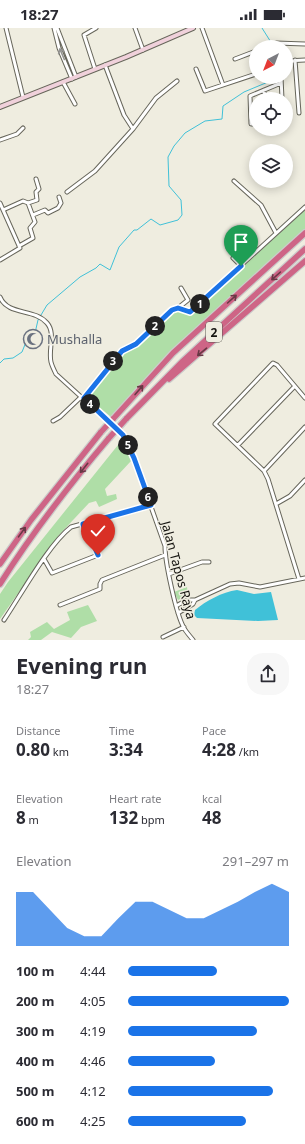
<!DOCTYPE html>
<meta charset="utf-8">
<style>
:root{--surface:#fff;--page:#f7f7f7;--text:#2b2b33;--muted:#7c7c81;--accent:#1a73e8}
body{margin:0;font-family:"Noto Sans",sans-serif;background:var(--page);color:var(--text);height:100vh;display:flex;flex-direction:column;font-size:15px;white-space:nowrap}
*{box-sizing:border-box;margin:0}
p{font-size:13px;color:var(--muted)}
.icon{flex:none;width:22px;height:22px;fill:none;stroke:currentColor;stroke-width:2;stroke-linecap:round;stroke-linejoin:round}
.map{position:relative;height:612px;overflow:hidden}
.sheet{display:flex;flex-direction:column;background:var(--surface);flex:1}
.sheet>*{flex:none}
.needle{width:26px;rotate:222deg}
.buttons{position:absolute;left:249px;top:12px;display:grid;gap:8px}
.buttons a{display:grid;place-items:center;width:44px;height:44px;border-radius:50%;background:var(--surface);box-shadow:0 2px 10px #0003;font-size:20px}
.pin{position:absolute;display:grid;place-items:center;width:34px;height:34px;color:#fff;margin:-41px -17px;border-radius:50% 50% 50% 0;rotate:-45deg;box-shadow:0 0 4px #0007}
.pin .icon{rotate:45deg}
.km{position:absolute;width:20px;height:20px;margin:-10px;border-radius:50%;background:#222;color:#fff;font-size:11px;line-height:20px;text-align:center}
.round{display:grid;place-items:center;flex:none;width:42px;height:42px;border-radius:16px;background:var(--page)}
.headline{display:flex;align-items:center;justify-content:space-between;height:68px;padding:0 16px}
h1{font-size:22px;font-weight:700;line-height:30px}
.figures{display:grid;grid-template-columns:repeat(3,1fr);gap:6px;height:68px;padding:4px 16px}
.figures div{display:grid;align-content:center}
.figures b{font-size:17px;font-weight:700}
.figures small{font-size:11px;font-weight:400}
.figures p{font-size:11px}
.chart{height:112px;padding:8px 16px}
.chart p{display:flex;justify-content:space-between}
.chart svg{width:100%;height:72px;margin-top:4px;fill:var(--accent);opacity:.7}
ul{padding:0 16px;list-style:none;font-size:13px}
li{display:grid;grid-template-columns:64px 48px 1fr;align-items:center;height:30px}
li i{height:10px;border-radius:5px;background:var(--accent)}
.status{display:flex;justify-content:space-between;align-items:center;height:28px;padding:0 20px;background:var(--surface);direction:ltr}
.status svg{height:11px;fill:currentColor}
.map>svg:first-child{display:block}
.green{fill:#afdea7}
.water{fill:#40c1d8}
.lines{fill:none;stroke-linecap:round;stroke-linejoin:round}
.stream{stroke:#40c1d8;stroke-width:1}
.minor-casing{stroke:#67665b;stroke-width:5}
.secondary-casing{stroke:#67665b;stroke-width:6}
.motorway-casing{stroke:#cbcbca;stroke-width:8}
.minor{stroke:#fff;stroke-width:3}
.secondary{stroke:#f0d1db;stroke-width:4}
.motorway{stroke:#ce6586;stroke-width:5.5}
.motorway-bridge-casing{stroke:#cbcbca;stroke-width:8;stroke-linecap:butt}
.motorway-bridge{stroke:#ce6586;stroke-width:5.5}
.oneway{stroke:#959593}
.oneway2{stroke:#683845}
.route-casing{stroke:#fff;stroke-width:8}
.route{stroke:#1a73e8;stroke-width:5}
.labels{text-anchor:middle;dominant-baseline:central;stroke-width:3;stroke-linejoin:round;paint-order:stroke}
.shield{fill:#efede0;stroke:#56544e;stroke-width:1}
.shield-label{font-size:12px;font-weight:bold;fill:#14130f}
.worship-label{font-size:13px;fill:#5b616d;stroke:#efede0;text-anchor:start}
.street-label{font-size:13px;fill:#14130f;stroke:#efede0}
</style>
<div class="status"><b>18:27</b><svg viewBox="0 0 49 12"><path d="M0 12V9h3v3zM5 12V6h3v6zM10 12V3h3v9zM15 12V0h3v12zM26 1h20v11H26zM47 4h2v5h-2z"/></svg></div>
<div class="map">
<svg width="305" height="612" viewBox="0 0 305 612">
<rect width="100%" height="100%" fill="#efede0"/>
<path class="green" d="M305,182V205L173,325L111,389L88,370L87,368L121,325L135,318L146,310L175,283H183L190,287Z
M122,412L131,433L105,461L107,468L116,466L117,471L99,479L96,473L89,475L59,507L0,591V566L8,554Z
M187,559L188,567L178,572L174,564Z
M88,577L97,593L81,599L71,610L52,604L41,612H28L31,609L30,604L47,594L54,601L70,592L67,584Z"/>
<path class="water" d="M237,562L254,566L271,564L278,592L258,593L197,590L194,587L195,582C206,573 222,564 237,562Z"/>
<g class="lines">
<path class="stream" d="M262,0L274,19
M0,335L4,331L13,330L22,324L26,314L35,305L38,292L47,277L80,249L96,240L100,236L110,242L119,219L134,202H137L151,191L160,197L178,192L182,187L181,172L169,158L168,129L174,118L185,105L205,93L222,91L223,78L244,64L268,54L271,49"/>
<defs>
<path id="minor" d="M6,0L23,69
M54,0L59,20L72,51
M57,0L76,49
M135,0L143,22
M202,0L223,57
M276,15L305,16
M266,19H270
M235,31L256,23
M295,32L299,85
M286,33L305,32
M95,41L84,7L96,0
M196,41L205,63L256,46
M281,49L282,71
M63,54L75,76
M264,62L265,71
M256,96H251L250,68L281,55
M133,101L156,70L177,53
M0,112L17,106L23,100
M234,153L261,177L276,205
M67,164L95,143L133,101L124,87L105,37
M0,175L20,220L0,232
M3,182L23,173L28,175L37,172L36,164L39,161L36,151
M33,187L45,182L48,185L58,180L61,175L59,169
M19,218L33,210L30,200L35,194L28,175
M233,230L241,238
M0,269C8,288 34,280 47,295C56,305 48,322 51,334C52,338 54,342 56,346L123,407L134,431L165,518C165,534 176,586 184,600C186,604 190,608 193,612
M178,280L188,272L181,260
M84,371L121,324L136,316L172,282L178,280L190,284L305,179
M53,393L60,389L81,369
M238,417L294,359
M264,443L305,399
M276,476L290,468L305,452
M44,531L52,545L98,527L89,504L85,503L83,496
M169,546L202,534H209
M299,551L268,451L264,443L215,396L273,335L277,337L305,370
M60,577L100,561V556L102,552L165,527
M176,578L187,572H195L230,556L239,555L260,559L305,550
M178,585L193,576L195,572
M4,592C21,567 48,517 71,499L151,477
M163,609L184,599"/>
<path id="secondary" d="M0,79L126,29L193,0"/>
<path id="motorway" d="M169,351L305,233
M113,391L173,325L305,205
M126,391L183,333L305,221
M0,536L31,492L101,404
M0,556C32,505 70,456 109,410"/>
</defs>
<use href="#minor" class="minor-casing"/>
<use href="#secondary" class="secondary-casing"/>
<use href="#motorway" class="motorway-casing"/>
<use href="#minor" class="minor"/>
<use href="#secondary" class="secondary"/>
<use href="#motorway" class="motorway"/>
<defs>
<path id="motorway-bridge" d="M101,404L113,391
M109,410L126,391"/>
</defs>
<use href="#motorway-bridge" class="motorway-bridge-casing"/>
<use href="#motorway-bridge" class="motorway-bridge"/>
</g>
<defs><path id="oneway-shaft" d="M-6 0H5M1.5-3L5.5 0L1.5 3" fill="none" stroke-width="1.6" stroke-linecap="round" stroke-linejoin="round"/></defs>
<use class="oneway" href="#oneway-shaft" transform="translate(62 26) rotate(-113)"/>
<g class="oneway2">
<use href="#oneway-shaft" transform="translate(276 248) rotate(138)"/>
<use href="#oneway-shaft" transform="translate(232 271) rotate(-42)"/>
<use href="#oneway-shaft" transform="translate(202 324) rotate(140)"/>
<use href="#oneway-shaft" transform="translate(139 362) rotate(-49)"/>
<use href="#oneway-shaft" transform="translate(84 440) rotate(129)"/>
<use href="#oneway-shaft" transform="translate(22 504) rotate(-54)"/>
</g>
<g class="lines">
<defs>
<path id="route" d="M98,527L88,503H85L83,496L151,477L134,430L123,407L84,370L122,323L136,316L172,282L178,280L190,284L241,238"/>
</defs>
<use href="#route" class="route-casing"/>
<use href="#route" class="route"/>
</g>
<defs>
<symbol id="mosque-ring" viewBox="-11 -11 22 22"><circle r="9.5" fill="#efede0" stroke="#6b7280" stroke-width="1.5"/><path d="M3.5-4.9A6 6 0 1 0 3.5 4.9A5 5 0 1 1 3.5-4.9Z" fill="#6b7280"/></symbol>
</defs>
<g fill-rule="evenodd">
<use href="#mosque-ring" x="22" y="300" width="22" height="22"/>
</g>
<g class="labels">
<rect class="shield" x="206" y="294" width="16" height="20" rx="3"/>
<g class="shield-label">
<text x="214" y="304">2</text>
</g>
<g class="worship-label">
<text x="47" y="311">Mushalla</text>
</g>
<g class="street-label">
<text transform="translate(179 542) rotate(75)">Jalan Tapos Raya</text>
</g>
</g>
</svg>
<div class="buttons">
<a><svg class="needle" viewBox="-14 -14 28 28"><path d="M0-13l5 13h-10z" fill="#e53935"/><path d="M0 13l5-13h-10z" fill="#7c7c81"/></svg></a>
<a><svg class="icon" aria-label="locate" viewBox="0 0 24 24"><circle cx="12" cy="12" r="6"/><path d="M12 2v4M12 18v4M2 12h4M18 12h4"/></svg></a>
<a><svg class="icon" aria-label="layers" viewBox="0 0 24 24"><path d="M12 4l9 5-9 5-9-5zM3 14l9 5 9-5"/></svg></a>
</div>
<div class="pin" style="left:241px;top:238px;background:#1e9e55"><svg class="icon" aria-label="arrive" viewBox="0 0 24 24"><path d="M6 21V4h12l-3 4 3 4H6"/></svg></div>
<div class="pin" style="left:98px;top:527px;background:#d93025"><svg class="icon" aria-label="check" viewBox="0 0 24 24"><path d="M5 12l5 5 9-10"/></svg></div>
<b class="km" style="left:200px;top:276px">1</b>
<b class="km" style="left:155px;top:298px">2</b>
<b class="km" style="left:113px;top:333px">3</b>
<b class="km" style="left:90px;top:376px">4</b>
<b class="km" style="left:128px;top:417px">5</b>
<b class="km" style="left:148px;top:469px">6</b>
</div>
<section class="sheet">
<div class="headline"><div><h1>Evening run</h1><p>18:27</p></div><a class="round"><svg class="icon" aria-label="share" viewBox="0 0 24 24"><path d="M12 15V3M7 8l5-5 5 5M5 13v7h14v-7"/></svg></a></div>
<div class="figures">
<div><p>Distance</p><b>0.80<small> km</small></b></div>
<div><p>Time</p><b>3:34</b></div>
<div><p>Pace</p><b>4:28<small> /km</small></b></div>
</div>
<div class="figures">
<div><p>Elevation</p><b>8<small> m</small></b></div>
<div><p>Heart rate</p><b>132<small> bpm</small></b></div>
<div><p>kcal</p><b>48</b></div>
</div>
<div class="chart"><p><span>Elevation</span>291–297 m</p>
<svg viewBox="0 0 160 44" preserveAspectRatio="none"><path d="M0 44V11L10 11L20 22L30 33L40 38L50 38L60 27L70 17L80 17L90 22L100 27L110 27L120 22L130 17L140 11L150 6L160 11V44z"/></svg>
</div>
<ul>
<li><b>100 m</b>4:44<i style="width:55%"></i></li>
<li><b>200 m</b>4:05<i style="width:100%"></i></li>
<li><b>300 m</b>4:19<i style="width:80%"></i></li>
<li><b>400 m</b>4:46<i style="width:54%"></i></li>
<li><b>500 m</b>4:12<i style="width:90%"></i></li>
<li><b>600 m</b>4:25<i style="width:73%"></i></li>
</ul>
</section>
